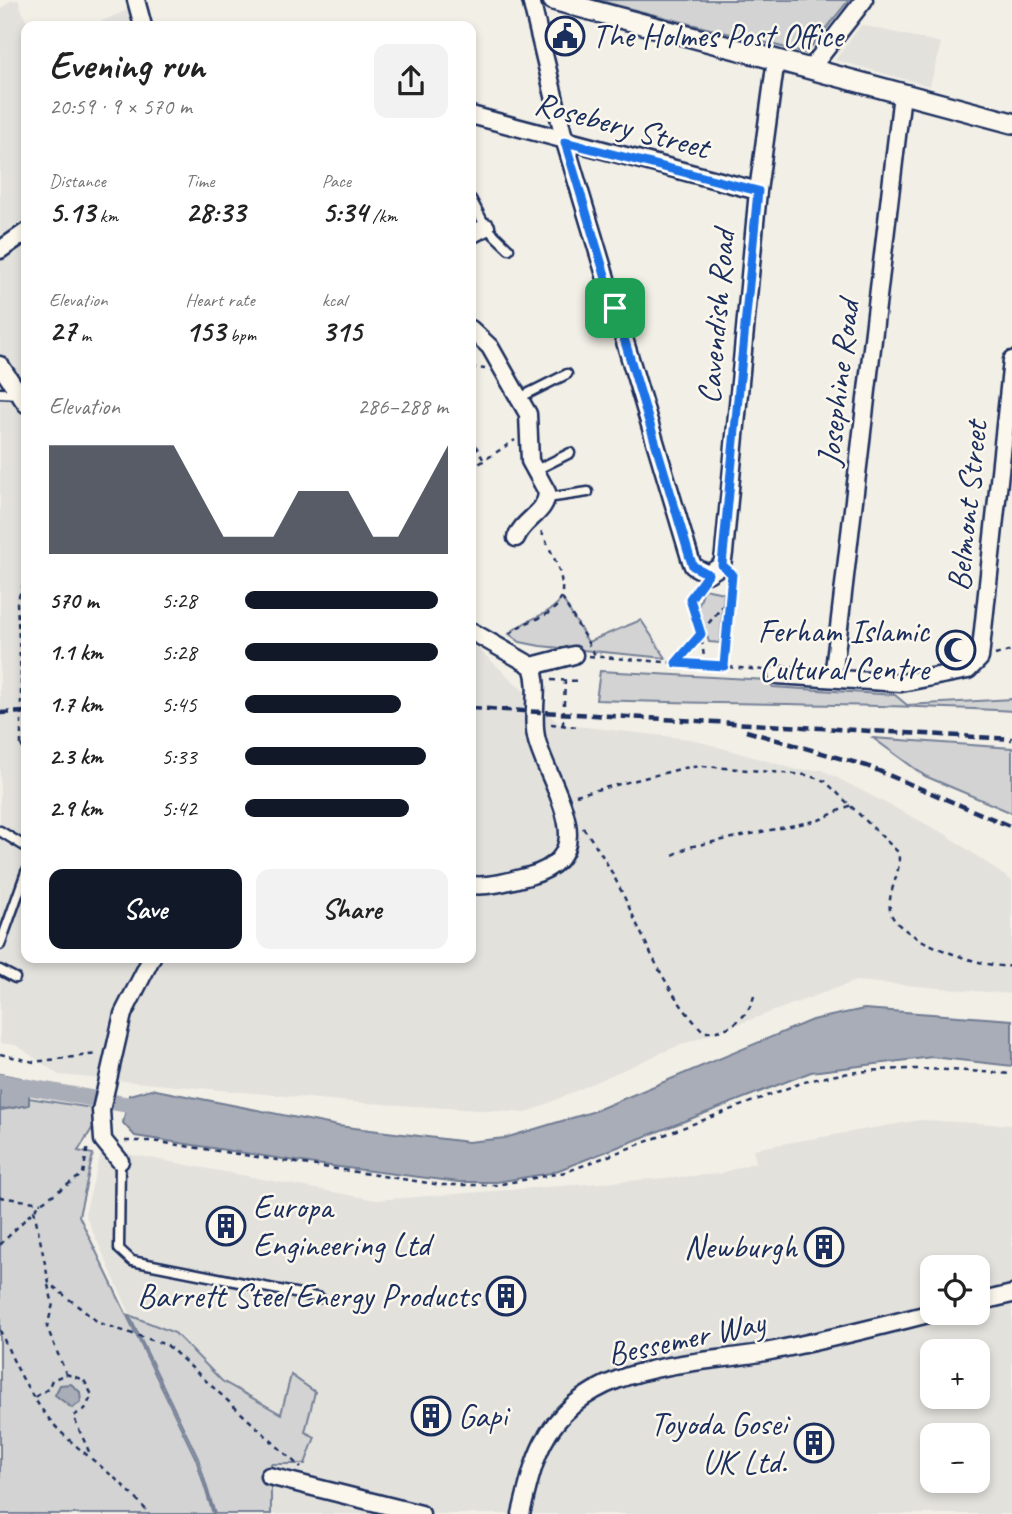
<!DOCTYPE html>
<meta charset="utf-8">
<style>
:root{--surface:#fff;--page:#f2f2f2;--text:#222;--muted:#767676;--accent:#111827}
body{margin:0;font-family:Caveat,sans-serif;background:var(--page);color:var(--text);height:100vh;display:flex;flex-direction:column;font-size:26px;white-space:nowrap}
*{box-sizing:border-box;margin:0}
p{font-size:23px;color:var(--muted)}
.icon{flex:none;width:38px;height:38px;fill:none;stroke:currentColor;stroke-width:2;stroke-linecap:round;stroke-linejoin:round}
.map{position:relative;flex:1;overflow:hidden}
.sheet{position:absolute;left:21px;top:21px;width:455px;height:942px;display:flex;flex-direction:column;background:var(--surface);border-radius:14px;box-shadow:0 4px 10px #0003}
.sheet>*{flex:none}
.tools{position:absolute;left:920px;top:1255px;display:grid;gap:14px}
.tools a{display:grid;place-items:center;width:70px;height:70px;border-radius:14px;background:var(--surface);box-shadow:0 4px 10px #0003;font-size:35px}
.pin{position:absolute;display:grid;place-items:center;width:60px;height:60px;color:#fff;margin:-30px;border-radius:14px;box-shadow:0 4px 10px #0006}
.round{display:grid;place-items:center;flex:none;width:74px;height:74px;border-radius:14px;background:var(--page)}
.overview{display:flex;align-items:center;justify-content:space-between;height:119px;padding:0 28px}
h1{font-size:38px;font-weight:700;line-height:52px}
.stats{display:grid;grid-template-columns:repeat(3,1fr);gap:10px;height:119px;padding:7px 28px}
.stats div{display:grid;align-content:center}
.stats b{font-size:30px;font-weight:700}
.stats small{font-size:19px;font-weight:400}
.stats p{font-size:19px}
.chart{height:196px;padding:14px 28px}
.chart p{display:flex;justify-content:space-between}
.chart svg{width:100%;height:126px;margin-top:7px;fill:var(--accent);opacity:.7}
.button{display:flex;gap:14px;margin-top:auto;padding:14px 28px}
.button a{flex:1;height:80px;border-radius:14px;background:var(--accent);color:#fff;font-size:28px;font-weight:700;line-height:80px;text-align:center}
.button a+a{background:var(--page);color:var(--text)}
ul{padding:0 28px;list-style:none;font-size:23px}
li{display:grid;grid-template-columns:112px 84px 1fr;align-items:center;height:52px}
li i{height:18px;border-radius:9px;background:var(--accent)}
.map>svg:first-child{display:block}
.built{fill:#e2e1dc;fill-rule:evenodd}
.green{fill:#d2d3d2;stroke:#768198;stroke-width:2}
.water{fill:#a9adb7;stroke:#707b93;stroke-width:2}
.lines{fill:none;stroke-linecap:round;stroke-linejoin:round}
.canal{stroke:#a9adb7;stroke-width:16}
.service-casing{stroke:#1b2f5e;stroke-width:13}
.minor-casing{stroke:#1b2f5e;stroke-width:21}
.tertiary-casing{stroke:#1b2f5e;stroke-width:24}
.path{stroke:#1b2f5e;stroke-width:2.5;stroke-dasharray:5 5;stroke-linecap:butt}
.service{stroke:#fbf7ec;stroke-width:8}
.minor{stroke:#fbf7ec;stroke-width:16}
.tertiary{stroke:#fbf7ec;stroke-width:19}
.rail{stroke:#1b2f5e;stroke-width:4.5;stroke-dasharray:10 5;stroke-linecap:butt}
.path-bridge{stroke:#1b2f5e;stroke-width:2.5;stroke-dasharray:5 5;stroke-linecap:butt}
.route-casing{stroke:#fff;stroke-width:14}
.route{stroke:#1a73e8;stroke-width:9}
.labels{text-anchor:middle;dominant-baseline:central;stroke-width:5;stroke-linejoin:round;paint-order:stroke}
.poi-label{font-size:33px;fill:#1b2f5e;stroke:#fbf7ec;text-anchor:end}
.street-label{font-size:33px;fill:#1b2f5e;stroke:#fbf7ec}
</style>
<div class="map">
<svg width="1012" height="1514" viewBox="0 0 1012 1514">
<rect width="100%" height="100%" fill="#f2efe6"/>
<filter id="ink" filterUnits="userSpaceOnUse"><feTurbulence type="fractalNoise" baseFrequency=".0143" numOctaves="2"/><feDisplacementMap in="SourceGraphic" scale="14" xChannelSelector="R" yChannelSelector="G"/><feConvolveMatrix kernelMatrix="1 2 1 2 8 2 1 2 1" color-interpolation-filters="sRGB"/></filter>
<g filter="url(#ink)">
<path class="built" d="M12,0H18L28,26L26,957H471V642L559,724L690,739L798,770H822L947,835L1012,881V994L856,981L670,1049L526,1113L351,1102L59,1075L16,1045L0,1043V9Z
M127,10L134,26H91Z
M861,25L941,43L930,86L835,60Z
M920,1120L1012,1125V1514H271L273,1466L281,1413L222,1381L175,1333L130,1314L85,1214L101,1152L128,1154L376,1200L719,1174L756,1162L753,1149ZM933,1267H978V1312H933ZM933,1351H978V1396H933ZM933,1435H978V1480H933Z"/>
<path class="green" d="M596,0H849L806,53Z
M704,589L724,593L720,643L709,642L698,608Z
M562,598L588,642L641,620L666,658L540,646L520,642L509,634C526,617 548,618 562,598Z
M600,671L768,680L773,687L895,695L907,705L1012,699V711C874,703 735,705 596,700Z
M873,738L1012,748V813L925,776Z
M29,1098L92,1108L93,1127L78,1151L93,1154L79,1216L196,1459L213,1514H0V1110L29,1105Z
M129,1315L175,1333L222,1381L281,1414L291,1375L315,1392L305,1432L315,1437L305,1464H271V1514H215L198,1458Z"/>
<path class="water" d="M864,1009L1012,1020V1066L932,1057L811,1072L551,1173L497,1182H459L315,1164L135,1136L123,1123L129,1095L151,1089L338,1126L468,1142L505,1138L592,1112L812,1020Z
M0,1074L21,1078L29,1089V1105L0,1110Z
M71,1384L80,1392L81,1402L72,1408L55,1395L60,1385Z"/>
<g class="lines">
<path class="canal" d="M0,1082L146,1108"/>
<defs>
<path id="service" d="M471,199L486,227L509,249
M0,393L18,394
M519,398L567,374
M534,471L570,453
M547,498L588,492
M0,831L26,847
M0,945L26,872
M0,970L15,978
M120,1161L119,1249L132,1261L320,1298"/>
<path id="minor" d="M136,0L143,26
M531,0L565,142L690,558L693,566L708,574L722,565L724,553L758,191L776,59
M811,68L864,0
M471,115L758,191
M471,235L486,227
M0,250L26,232
M471,329L490,347L528,414L530,461L547,492C547,513 523,519 516,538
M0,365L26,404
M471,631L532,666
M532,666L574,655
M777,675L901,683L968,670L980,658L1012,360
M833,678L902,94
M471,885C491,887 509,881 529,876C604,855 550,788 537,741C530,716 541,690 532,666
M120,1161L103,1140L101,1110L123,1014L152,957
M978,1302L1012,1294
M269,1476L421,1514
M521,1514C527,1490 532,1465 543,1443C584,1363 684,1366 760,1353C819,1342 878,1327 936,1312"/>
<path id="tertiary" d="M553,0L1012,123"/>
</defs>
<use href="#service" class="service-casing"/>
<use href="#minor" class="minor-casing"/>
<use href="#tertiary" class="tertiary-casing"/>
<path class="path" d="M471,367L485,369
M471,437L483,459
M471,469L515,440
M700,585L690,599L701,634L705,665
M562,598L595,655
M510,634C521,622 534,622 547,614C579,596 552,555 541,531
M995,655L1012,650
M589,656L764,670
M677,662L730,597
M724,665L731,577
M21,677L17,602L26,577
M551,680L580,681
M551,724L578,727
M21,745L26,754
M576,795L684,768L703,766L806,775L825,781L898,852C903,872 887,890 890,910C893,938 987,970 1012,966
M583,828C632,889 647,976 704,1032C727,1033 748,1019 754,996
M673,855L689,847L819,820L851,805
M0,1054L34,1062L97,1054
M125,1141H152L442,1185H496L566,1172L801,1083C872,1063 940,1069 1012,1074
M0,1197L41,1203
M34,1210L49,1283L99,1323L167,1345L301,1468
M0,1245L41,1203L83,1174L88,1145
M48,1285L53,1304L47,1327L66,1374
M0,1330C15,1367 36,1409 65,1436C94,1463 125,1482 149,1514
M35,1397L48,1389L52,1380L66,1374L84,1380L92,1395L85,1409L73,1416L91,1456"/>
<use href="#service" class="service"/>
<use href="#minor" class="minor"/>
<use href="#tertiary" class="tertiary"/>
<path class="rail" d="M471,708L1012,739
M0,713L26,712
M746,731L867,766L1012,827"/>
<path class="path-bridge" d="M563,725L565,681
M21,745V677"/>
</g>
</g>
<g class="lines" filter="url(#ink)">
<defs>
<path id="route" d="M565,142L758,191L722,565L732,574L724,666L676,663L701,634L690,599L708,574L693,566L690,558Z"/>
</defs>
<use href="#route" class="route-casing"/>
<use href="#route" class="route"/>
</g>
<defs>
<symbol id="civic-ring" viewBox="-11 -11 22 22"><circle r="9.5" fill="#fbf7ec" stroke="#1b2f5e" stroke-width="1.5"/><path d="M-.6-6.5H3V-4.5H.6V-3L4-1V1h2V6H-6V1h2V-1L-.6-3ZM-1.2 2.5V6h2.4V2.5Z" fill="#1b2f5e"/></symbol>
<symbol id="mosque-ring" viewBox="-11 -11 22 22"><circle r="9.5" fill="#fbf7ec" stroke="#1b2f5e" stroke-width="1.5"/><path d="M3.5-4.9A6 6 0 1 0 3.5 4.9A5 5 0 1 1 3.5-4.9Z" fill="#1b2f5e"/></symbol>
<symbol id="building-ring" viewBox="-11 -11 22 22"><circle r="9.5" fill="#fbf7ec" stroke="#1b2f5e" stroke-width="1.5"/><path d="M-4-6H4V6H1V3H-1V6H-4ZM-2.5-4.3h1.7v1.8h-1.7ZM.8-4.3h1.7v1.8H.8ZM-2.5-1h1.7V.8h-1.7ZM.8-1h1.7V.8H.8Z" fill="#1b2f5e"/></symbol>
</defs>
<g fill-rule="evenodd">
<use href="#civic-ring" x="543" y="14" width="44" height="44"/>
<use href="#mosque-ring" x="934" y="628" width="44" height="44"/>
<use href="#building-ring" x="204" y="1204" width="44" height="44"/>
<use href="#building-ring" x="802" y="1225" width="44" height="44"/>
<use href="#building-ring" x="484" y="1274" width="44" height="44"/>
<use href="#building-ring" x="409" y="1394" width="44" height="44"/>
<use href="#building-ring" x="792" y="1421" width="44" height="44"/>
</g>
<g class="labels">
<g class="poi-label">
<text x="592" y="36" text-anchor="start">The Holmes Post Office</text>
<text x="929" y="631">Ferham Islamic<tspan x="929" dy="38">Cultural Centre</tspan></text>
<text x="253" y="1207" text-anchor="start">Europa<tspan x="253" dy="38">Engineering Ltd</tspan></text>
<text x="797" y="1247">Newburgh</text>
<text x="479" y="1296">Barrett Steel Energy Products</text>
<text x="458" y="1416" text-anchor="start">Gapi</text>
<text x="787" y="1424">Toyoda Gosei<tspan x="787" dy="38">UK Ltd.</tspan></text>
</g>
<g class="street-label">
<text transform="translate(622 125) rotate(15)">Rosebery Street</text>
<text transform="translate(716 317) rotate(-85)">Cavendish Road</text>
<text transform="translate(838 383) rotate(-83)">Josephine Road</text>
<text transform="translate(967 506) rotate(-84)">Belmont Street</text>
<text transform="translate(686 1338) rotate(-12)">Bessemer Way</text>
</g>
</g>
</svg>
<div class="tools">
<a><svg class="icon" aria-label="locate" viewBox="0 0 24 24"><circle cx="12" cy="12" r="6"/><path d="M12 2v4M12 18v4M2 12h4M18 12h4"/></svg></a>
<a>+</a>
<a>−</a>
</div>
<div class="pin" style="left:615px;top:308px;background:#1e9e55"><svg class="icon" aria-label="arrive" viewBox="0 0 24 24"><path d="M6 21V4h12l-3 4 3 4H6"/></svg></div>
<section class="sheet">
<div class="overview"><div><h1>Evening run</h1><p>20:59 · 9 × 570 m</p></div><a class="round"><svg class="icon" aria-label="share" viewBox="0 0 24 24"><path d="M12 15V3M7 8l5-5 5 5M5 13v7h14v-7"/></svg></a></div>
<div class="stats">
<div><p>Distance</p><b>5.13<small> km</small></b></div>
<div><p>Time</p><b>28:33</b></div>
<div><p>Pace</p><b>5:34<small> /km</small></b></div>
</div>
<div class="stats">
<div><p>Elevation</p><b>27<small> m</small></b></div>
<div><p>Heart rate</p><b>153<small> bpm</small></b></div>
<div><p>kcal</p><b>315</b></div>
</div>
<div class="chart"><p><span>Elevation</span>286–288 m</p>
<svg viewBox="0 0 160 44" preserveAspectRatio="none"><path d="M0 44V6L10 6L20 6L30 6L40 6L50 6L60 22L70 38L80 38L90 38L100 22L110 22L120 22L130 38L140 38L150 22L160 6V44z"/></svg>
</div>
<ul>
<li><b>570 m</b>5:28<i style="width:95%"></i></li>
<li><b>1.1 km</b>5:28<i style="width:95%"></i></li>
<li><b>1.7 km</b>5:45<i style="width:77%"></i></li>
<li><b>2.3 km</b>5:33<i style="width:89%"></i></li>
<li><b>2.9 km</b>5:42<i style="width:81%"></i></li>
</ul>
<div class="button"><a>Save</a><a>Share</a></div>
</section>
</div>
